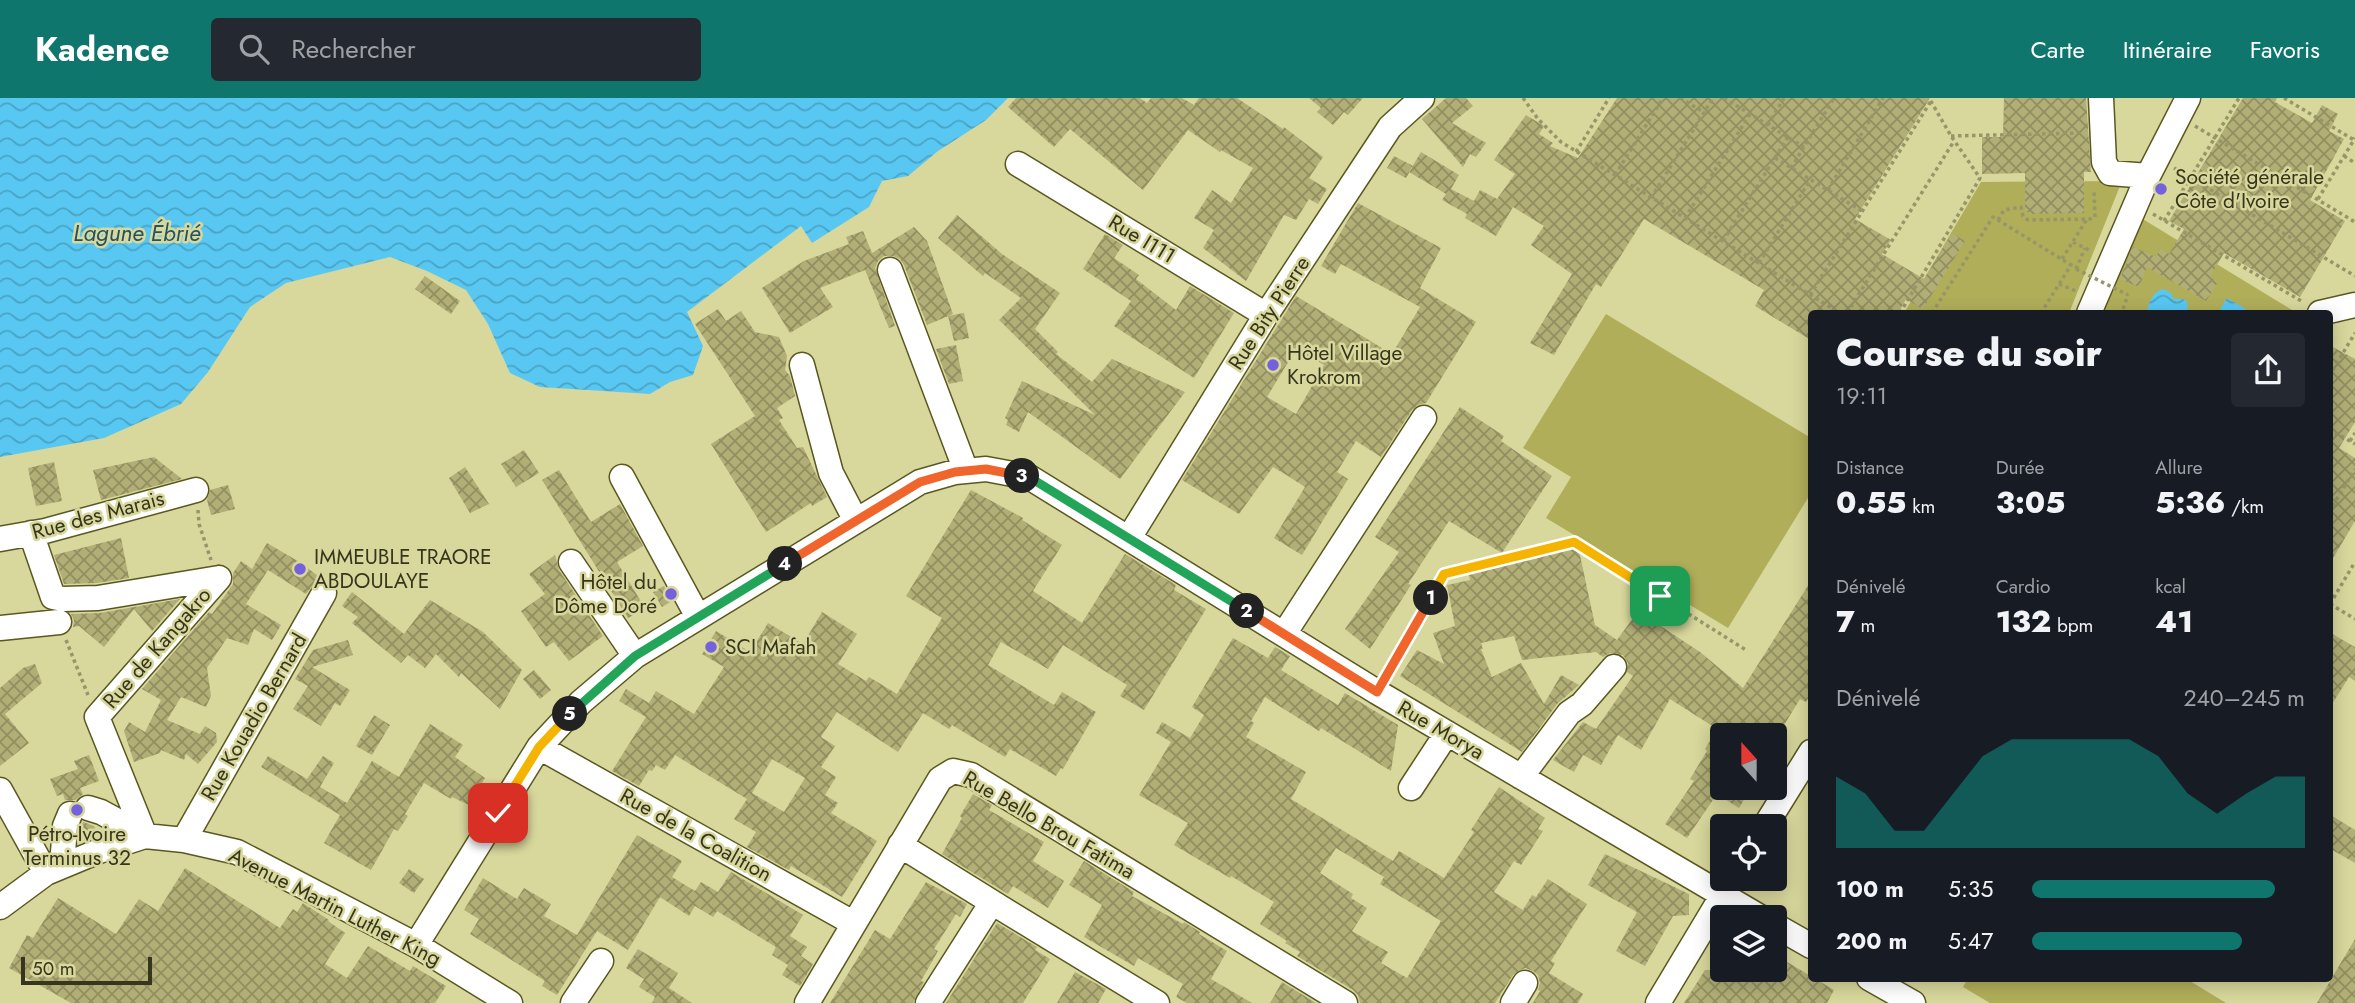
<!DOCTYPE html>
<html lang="fr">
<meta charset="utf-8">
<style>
:root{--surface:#171b24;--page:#242831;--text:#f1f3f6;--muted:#9ea1a6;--accent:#0f766e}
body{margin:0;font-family:Jost,sans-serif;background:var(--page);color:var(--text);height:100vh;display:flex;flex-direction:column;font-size:26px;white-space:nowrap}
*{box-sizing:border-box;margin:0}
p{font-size:23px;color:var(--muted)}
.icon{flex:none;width:38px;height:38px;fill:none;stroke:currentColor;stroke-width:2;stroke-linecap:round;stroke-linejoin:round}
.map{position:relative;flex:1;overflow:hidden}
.panel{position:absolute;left:1808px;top:212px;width:525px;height:672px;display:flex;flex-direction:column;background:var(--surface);border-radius:7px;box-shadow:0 4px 18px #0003}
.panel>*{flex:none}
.needle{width:46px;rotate:339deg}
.buttons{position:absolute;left:1710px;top:625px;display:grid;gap:14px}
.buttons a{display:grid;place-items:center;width:77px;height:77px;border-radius:7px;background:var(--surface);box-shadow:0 4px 18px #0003;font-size:35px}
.scale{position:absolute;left:21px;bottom:18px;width:131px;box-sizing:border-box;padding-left:7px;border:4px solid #36351d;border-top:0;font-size:19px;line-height:24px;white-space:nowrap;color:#36351d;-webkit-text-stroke:5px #d8d79c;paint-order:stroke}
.pin{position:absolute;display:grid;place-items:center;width:60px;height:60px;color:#fff;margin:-30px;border-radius:14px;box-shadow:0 4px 10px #0006}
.km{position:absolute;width:35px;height:35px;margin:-18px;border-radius:50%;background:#222;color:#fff;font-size:19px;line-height:35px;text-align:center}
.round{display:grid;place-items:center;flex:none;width:74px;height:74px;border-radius:7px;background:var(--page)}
.headline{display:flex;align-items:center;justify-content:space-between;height:119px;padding:0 28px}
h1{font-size:38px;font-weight:800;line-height:52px}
.stats{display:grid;grid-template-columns:repeat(3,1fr);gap:10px;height:119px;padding:7px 28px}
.stats div{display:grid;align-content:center}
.stats b{font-size:30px;font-weight:800}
.stats small{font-size:19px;font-weight:400}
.stats p{font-size:19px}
.chart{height:196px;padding:14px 28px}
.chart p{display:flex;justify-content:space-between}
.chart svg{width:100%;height:126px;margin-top:7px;fill:var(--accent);opacity:.7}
ul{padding:0 28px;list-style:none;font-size:23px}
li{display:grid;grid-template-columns:112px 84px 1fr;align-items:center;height:52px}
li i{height:18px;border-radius:9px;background:var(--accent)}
header{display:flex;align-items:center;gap:42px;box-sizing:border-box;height:98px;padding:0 35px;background:var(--accent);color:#fff}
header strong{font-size:33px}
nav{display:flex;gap:38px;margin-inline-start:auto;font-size:24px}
.search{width:490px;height:63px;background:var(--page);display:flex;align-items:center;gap:18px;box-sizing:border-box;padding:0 24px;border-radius:7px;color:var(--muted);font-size:26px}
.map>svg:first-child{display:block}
.green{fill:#b1ae5a}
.water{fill:url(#water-waves)}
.building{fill:url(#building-cross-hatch);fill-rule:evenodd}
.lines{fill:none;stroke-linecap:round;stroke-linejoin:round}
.minor-casing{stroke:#5a5820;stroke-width:27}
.path{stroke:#979669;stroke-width:3.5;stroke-dasharray:3.5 3.5;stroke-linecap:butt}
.minor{stroke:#fff;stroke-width:24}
.path-bridge{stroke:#979669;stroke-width:3.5;stroke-dasharray:3.5 3.5;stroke-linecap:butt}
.split-1-casing{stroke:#fff;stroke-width:14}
.split-2-casing{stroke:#fff;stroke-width:14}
.split-3-casing{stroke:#fff;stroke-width:14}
.split-4-casing{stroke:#fff;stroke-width:14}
.split-5-casing{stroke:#fff;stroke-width:14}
.split-6-casing{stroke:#fff;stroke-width:14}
.split-1{stroke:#f5b400;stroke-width:9}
.split-2{stroke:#f0652b;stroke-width:9}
.split-3{stroke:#22a559;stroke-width:9}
.split-4{stroke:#f0652b;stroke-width:9}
.split-5{stroke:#22a559;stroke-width:9}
.split-6{stroke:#f5b400;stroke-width:9}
.poi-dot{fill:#7561db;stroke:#d8d79c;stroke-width:2.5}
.labels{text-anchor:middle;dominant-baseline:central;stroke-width:5;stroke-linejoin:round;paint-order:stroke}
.poi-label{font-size:21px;fill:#36351d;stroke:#d8d79c;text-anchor:start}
.street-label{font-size:21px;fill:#36351d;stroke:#d8d79c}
.water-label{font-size:23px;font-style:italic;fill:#235264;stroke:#d8d79c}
</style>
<header>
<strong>Kadence</strong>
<div class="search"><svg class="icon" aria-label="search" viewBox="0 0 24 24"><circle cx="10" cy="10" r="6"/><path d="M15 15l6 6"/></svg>Rechercher</div>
<nav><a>Carte</a><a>Itinéraire</a><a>Favoris</a></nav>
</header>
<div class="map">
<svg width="2355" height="905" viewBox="0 0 2355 905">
<defs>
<pattern id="water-waves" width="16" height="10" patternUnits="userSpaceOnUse" patternTransform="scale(1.75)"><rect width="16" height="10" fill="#58c8f3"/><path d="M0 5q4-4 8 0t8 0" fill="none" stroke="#4aa3c4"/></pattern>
<pattern id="building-cross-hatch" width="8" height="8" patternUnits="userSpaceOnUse" patternTransform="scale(1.75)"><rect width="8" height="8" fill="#b1af76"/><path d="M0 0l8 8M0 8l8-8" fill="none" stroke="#918f60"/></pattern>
</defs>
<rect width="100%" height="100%" fill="#d8d79c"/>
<path class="green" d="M2122,83L2069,215H1904L1981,84Z
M2141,120L2297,215H2100Z
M1606,216L1811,340V395L1728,530L1546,420L1571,379L1523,350Z
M1968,880H2185L2226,905H1990L1963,889Z"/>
<path class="water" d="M0,0H1008L986,22L938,53L908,78L882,83L869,109L812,145L801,128L687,214L703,248L693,277L670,284L650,296L540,289L510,275L488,226L466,192L427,173L390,159L286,185L250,209L208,274L181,306L104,340L0,359Z
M2163,191L2171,195L2173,201H2183L2187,203L2188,215H2147C2148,205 2153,194 2163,191Z
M2227,200L2252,215H2218Z"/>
<path class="building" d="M1016,0H1140L1147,5L1151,0H1182L1194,7L1199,0H1237L1283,31L1284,29L1323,59L1309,80L1327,91L1318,106L1309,101L1296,122L1284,117L1246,183L1203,150L1214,132L1194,120L1212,92L1231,105L1253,70L1221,52L1220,54L1188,32L1143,92L1070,31L1054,49L1008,9Z
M1309,0H1363L1348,17L1344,14L1333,27L1317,14L1321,10Z
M1446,0H1466L1473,8L1452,25L1486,45L1476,59L1470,56L1463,69L1422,21Z
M1617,0H1930L1855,121L1891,142L1882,156L1924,181L1952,135L1965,143L1923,211L1906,201L1898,215H1811V242L1755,208L1764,192L1644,121L1601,189L1596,186L1554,257L1530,245L1572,176L1531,147L1544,128L1513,109L1496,138L1465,120L1467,116L1442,102L1446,96L1409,74L1421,54L1459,77L1451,91L1474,103L1480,92L1497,101L1515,76L1494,62L1526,17L1544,28L1539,36L1553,45L1550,48L1578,60Z
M2004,0H2086L2091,74H2084V115L2029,116V114H2025V75L1982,76V39H2003Z
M2243,0H2277L2275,4L2312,25L2322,7L2338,16L2329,33L2344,41L2310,102L2345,123L2300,199L2224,155L2210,179L2218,184L2206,203L2147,169L2139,189L2120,181L2133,149L2156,159L2160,151L2169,156L2184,131L2169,123Z
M1394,58L1413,68L1406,80L1387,70Z
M1358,105L1441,150L1420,190L1476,224L1426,305L1418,307L1412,312L1381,359L1356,343L1337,374L1348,381L1302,457L1274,440L1305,389L1288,378L1273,369L1239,416L1182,382L1296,198L1392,256L1420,209L1341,166L1335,176L1321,168ZM1296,251L1324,267L1296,316L1267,299Z
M957,117L1002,156L1060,195L1035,231L1058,254L1056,256L1092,284L1112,261L1185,294L1120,381L1028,314L1019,334L1006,327L1008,322L1005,320L1022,283L1095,317L999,222L1021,200L985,175L983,178L938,140Z
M914,129L927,143L953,216L927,227L904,167L900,161L893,158H884L878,163L875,170L895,228L889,230L865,172L820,190L833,209L790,235L762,190L804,163L849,146L846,139L863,133L872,155Z
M1105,136L1123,147L1114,160L1139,177L1136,181L1176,212L1190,188L1234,215L1194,280L1114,228L1131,203L1083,171Z
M425,178L460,203L451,216L415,191Z
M718,211L726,223L741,213L755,234L779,239L787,258L785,272L790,278L795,298L777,310L783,320L779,322L797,350L803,349L827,399L812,408L811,405L766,434L711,346L755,318L695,226Z
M964,215L969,240L954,243L948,218Z
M956,247L963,283L949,286L936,251Z
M2329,247L2355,261V324L2339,350L2355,360V423L2329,467Z
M1460,309L1504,338L1501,343L1552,378L1502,455L1449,423L1408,486L1411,487L1370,551L1345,531L1399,454L1375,439Z
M524,352L539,375L516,389L501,366Z
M154,359L182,381L101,402L93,372Z
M54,364L62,403L36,408L28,370Z
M465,369L489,406L470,415L449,380Z
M559,372L591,424L620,406L643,448L617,464L645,510L628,520L542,382Z
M228,387L235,411L211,417L207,402L210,392Z
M971,392L1023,420L1022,422L1062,447L1033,493L1082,525L1125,456L1176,487L1174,492L1206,511L1144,612L1120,598L1127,587L1063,547L1048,571L1001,544L988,567L1054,607L1062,594L1096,614L1063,671L1061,670L1056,678L1010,651L1005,659L952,627L949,631L923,615L898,654L837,614L821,639L835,648L821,669L836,679L825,697L838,705L831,715L877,743L842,799L791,768L789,772L747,749L756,734L734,721L747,701L675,657L665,672L656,667L652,673L649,672L639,688L612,673L646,619L619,603L626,591L649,605L656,593L694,616L724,569L702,556L716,533L750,554L768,525L803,546L822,514L857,536L838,566L866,583L869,579L897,596L942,520L906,498ZM772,661L805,680L784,714L752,695Z
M121,440L129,480L97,485L64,486L54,457Z
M267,445L301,465L322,481L316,483L306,496L268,472L246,506L281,527L272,542L254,531L248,547L227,540L207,570L211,598L206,609L181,599L167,622L200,636L205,628L216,635L217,644L198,666L186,656L184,662L161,652L160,655L134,664L124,633L129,624L145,634L161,602L142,591L209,514L212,516L233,486V475L241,463L252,471Z
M1578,448L1595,527L1617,542L1638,513L1700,554L1743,590L1811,483V595L1806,604L1800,601L1778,637H1722V690H1751L1739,710L1717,696L1687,740L1665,726L1694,683L1690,681L1707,653L1705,651L1717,631L1670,601L1641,652L1618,637L1601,667L1583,657L1574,674L1553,662L1583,624L1596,631L1633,578L1627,574L1628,565L1623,557L1610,555L1603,559L1596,554L1522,562L1514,538L1481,545L1483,551H1481L1492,579L1521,565L1544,606L1561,577L1579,587L1557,606L1522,654L1400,578L1417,552L1444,566L1433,535L1455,528L1447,487L1470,482L1468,472Z
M555,457L559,472L603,538L569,563L554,544L546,549L521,513L545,496L529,476Z
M664,488L672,503L662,509L653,494Z
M352,494L404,536L430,502L483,534L522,572L500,611L461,575L459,579L436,556L425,570L408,557L401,565L352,525L358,519L342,508Z
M180,501L152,533L134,511L104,549L79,528L73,529L74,522L71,516L100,515Z
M2329,534L2355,549V583L2349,579L2329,611Z
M1233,540L1268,560L1275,549L1290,558L1281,572L1338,607L1345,595L1398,627L1391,673L1321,630L1319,633L1265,599L1251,623L1254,625L1246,639L1306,674L1291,701L1393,763L1399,753L1444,780L1474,734L1471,732L1499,689L1545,720L1538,731L1543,733L1521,767L1514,763L1494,794L1523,812L1532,797L1536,799L1548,781L1587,806L1551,863L1555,865L1549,875L1583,896L1578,905H1533L1540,893L1538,892L1540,885L1538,877L1533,873L1525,870L1513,877L1495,905H1360L1358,897L1353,892L1297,858L1300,854L1285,845L1287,843L1260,826L1274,804L1231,778L1230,780L1174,747L1188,725L1139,697L1171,644L1156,635L1162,624L1190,640L1204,617L1192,609ZM1336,750L1384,779L1380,786L1441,823L1407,880L1381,865L1388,854L1352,833L1367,810L1351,800L1353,796L1320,775Z
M348,542L353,557L312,569L350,592L340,608L335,605L321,628L293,611L308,588L295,581L313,552Z
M35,566L42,585L5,616L29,645L0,668V590L23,570Z
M534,572L551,592L540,601L523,581Z
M374,617L390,627L372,657L356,648Z
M430,626L463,647L455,659L485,680L469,707L452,699L451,701L424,685L405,716L408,718L398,733L394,731L371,772L324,745L340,717L261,669L268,658L307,681L323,658L334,665L320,689L347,705L372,663L399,679Z
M89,657L99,683L80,690L83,696L76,702H65L63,696L57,698L50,681L78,671L74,663Z
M973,696L992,707L989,712L1044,744L1033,763L1064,783L1048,810L1013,788L1008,796L942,756L962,720L960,718Z
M2329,716L2355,732V765L2329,750Z
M83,724L94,728L95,730L79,736Z
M637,737L682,763L672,779L695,793L701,784L718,794L731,774L803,817L790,838L807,849L801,858L813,866L800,888L782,877L788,867L772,857L776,849L717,813L713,819L695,808L689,818L660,799L628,852L597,833L557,897L542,888L545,883L470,836L479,821L464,812L483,780L517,801L524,790L551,806L544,818L577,837Z
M1605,756L1689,796V817L1673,818L1645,868L1616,853L1637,814L1588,787Z
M1084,763L1134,794L1132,798L1183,826L1184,824L1200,834L1199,836L1227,853L1211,881L1252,905H1187L1176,899L1183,886L1138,860L1134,868L1084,839L1102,807L1069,787Z
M185,770L280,830L293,811L297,814L303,805L329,822L328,823L345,835L325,866L347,880L368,848L410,873L413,868L446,888L435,905H71L9,870L27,837L33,840L58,800L116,836L139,801L158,813Z
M409,771L424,781L414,795L399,785Z
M926,784L967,806L960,819L956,816L934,851L938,853L921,883L924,884L913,905H830L875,832L890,841Z
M997,825L1037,849L1035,852L1050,861L1023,905H946Z
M2355,841V905H2317Z
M638,851L678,875L669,890L692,905H652L655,899L639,889L644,881L626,870Z
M1774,856L1834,892L1827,905H1684L1705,872H1774Z
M1075,874L1106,891L1098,905H1057Z
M1282,884L1316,905H1270Z"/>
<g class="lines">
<defs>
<path id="minor" d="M2101,0L2104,64L2110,75L2148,78
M1018,66L1266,217
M890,172L966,373
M2089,215L2148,78L2188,0
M2320,215L2355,207
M802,267L831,375L856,423
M622,379L698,519
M31,435L53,499L63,501L98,500L219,480
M1129,440L1266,217L1390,29L1422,0
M0,441L45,433L196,392
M571,464L635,558
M0,530L59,524
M1284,536L1424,320
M539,649L853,825
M1521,679L1569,615L1582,606L1614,569
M1411,690L1447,635
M0,692L46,775
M88,710L101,714L145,738
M1765,728L1811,654
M145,738L97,619L219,480
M184,742L324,495
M900,747L998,808
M62,768L65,728L70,716
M0,809L46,775L99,753L145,738L184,742L237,754L416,847L510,905
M1774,827L1811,848
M416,847L539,649L581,604L635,558L920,384L955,374L986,371L1029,379L1377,594L1760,819
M1869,880L1913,905
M573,905L601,863
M807,905L940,681L953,673L971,677L1345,905
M928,905L989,809L998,808L1157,905
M1513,905L1525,885
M1658,905L1733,780"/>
</defs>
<use href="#minor" class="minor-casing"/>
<path class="path" d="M1523,0L1538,21L1561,44L1840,215
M1680,0L1705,15
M1724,0L1804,49
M2284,0L2354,42
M1768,27L1784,0
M2195,28L2355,124
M1951,38L2082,35
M1576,54L1609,0
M2344,58L2355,65
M1775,60L1862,113
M1791,70L1834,0
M2174,70L2355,178
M1615,77L1663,0
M1828,92L1883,0
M1651,100L1713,0
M2318,101L2355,40
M2153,116L2303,204
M1685,120L1750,16
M1998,122L2004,112L2021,109L2023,118L2028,122L2090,121L2095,119L2094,92
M2164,123L2239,0
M1723,143L1788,39
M2073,144L2091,153
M2062,161L2087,121
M1759,165L1810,82
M2076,171L2085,150
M2059,186L2076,193
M1810,197L1931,3
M2123,211L2128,197
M1847,215L1954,43
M1900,215L1980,80L1951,38L1929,0
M1932,215L1993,119L2071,167L2041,215
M2329,278L2355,235
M2329,331L2355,346
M2350,343L2355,335
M198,412L199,426L211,462
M2329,414L2355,371
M2330,506L2355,464
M2330,506L2355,521
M66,542L88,597
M1387,577L1444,476L1574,444L1746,552"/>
<use href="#minor" class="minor"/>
<path class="path-bridge" d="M2076,171L2128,197"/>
</g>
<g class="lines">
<defs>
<path id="split-1" d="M1431,500L1444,476L1574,444L1660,498"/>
<path id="split-2" d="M1247,513L1377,594L1431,500"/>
<path id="split-3" d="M1022,378L1029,379L1247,513"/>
<path id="split-4" d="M785,466L920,384L955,374L986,371L1022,378"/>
<path id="split-5" d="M570,616L635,558L785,466"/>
<path id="split-6" d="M498,715L539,649L570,616"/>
</defs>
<use href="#split-1" class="split-1-casing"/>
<use href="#split-2" class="split-2-casing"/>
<use href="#split-3" class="split-3-casing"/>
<use href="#split-4" class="split-4-casing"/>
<use href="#split-5" class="split-5-casing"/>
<use href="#split-6" class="split-6-casing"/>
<use href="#split-1" class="split-1"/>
<use href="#split-2" class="split-2"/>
<use href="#split-3" class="split-3"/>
<use href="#split-4" class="split-4"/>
<use href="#split-5" class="split-5"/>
<use href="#split-6" class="split-6"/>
</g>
<g class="poi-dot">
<circle cx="2161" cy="91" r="7"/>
<circle cx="1273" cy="267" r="7"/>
<circle cx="300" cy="471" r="7"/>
<circle cx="671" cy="496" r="7"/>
<circle cx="711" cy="549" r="7"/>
<circle cx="77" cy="712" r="7"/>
</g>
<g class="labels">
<g class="poi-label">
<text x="2175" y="79">Société générale<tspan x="2175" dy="24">Côte d'Ivoire</tspan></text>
<text x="1287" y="255">Hôtel Village<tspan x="1287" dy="24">Krokrom</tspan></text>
<text x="314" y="459">IMMEUBLE TRAORE<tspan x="314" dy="24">ABDOULAYE</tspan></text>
<text x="657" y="484" text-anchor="end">Hôtel du<tspan x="657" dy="24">Dôme Doré</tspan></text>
<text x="725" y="549">SCI Mafah</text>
<text x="77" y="736" text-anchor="middle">Pétro-Ivoire<tspan x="77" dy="24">Terminus 32</tspan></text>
</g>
<g class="street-label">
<text transform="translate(1142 141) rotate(31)">Rue I111</text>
<text transform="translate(1269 215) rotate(-57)">Rue Bity Pierre</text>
<text transform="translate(98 417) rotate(-15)">Rue des Marais</text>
<text transform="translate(157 550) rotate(-49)">Rue de Kangakro</text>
<text transform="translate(254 619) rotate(-60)">Rue Kouadio Bernard</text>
<text transform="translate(1441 632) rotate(30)">Rue Morya</text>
<text transform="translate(1049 727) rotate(30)">Rue Bello Brou Fatima</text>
<text transform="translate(696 737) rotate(29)">Rue de la Coalition</text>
<text transform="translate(335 809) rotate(27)">Avenue Martin Luther King</text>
</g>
<g class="water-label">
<text x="137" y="135">Lagune Ébrié</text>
</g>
</g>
</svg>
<div class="buttons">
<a><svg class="needle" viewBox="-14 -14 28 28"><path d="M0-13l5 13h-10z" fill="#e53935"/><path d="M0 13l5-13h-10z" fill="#9ea1a6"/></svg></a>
<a><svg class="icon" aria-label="locate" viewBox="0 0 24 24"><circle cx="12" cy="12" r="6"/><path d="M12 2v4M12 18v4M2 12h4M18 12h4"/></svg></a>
<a><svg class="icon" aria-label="layers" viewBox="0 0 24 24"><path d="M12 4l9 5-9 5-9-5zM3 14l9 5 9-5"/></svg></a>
</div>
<div class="scale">50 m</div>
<div class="pin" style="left:1660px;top:498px;background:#1e9e55"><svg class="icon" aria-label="arrive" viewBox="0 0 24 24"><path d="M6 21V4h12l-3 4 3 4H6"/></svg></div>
<div class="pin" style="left:498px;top:715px;background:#d93025"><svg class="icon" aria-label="check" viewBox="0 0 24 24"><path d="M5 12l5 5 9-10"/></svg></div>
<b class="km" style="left:1431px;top:500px">1</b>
<b class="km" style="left:1247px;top:513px">2</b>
<b class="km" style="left:1022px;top:378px">3</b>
<b class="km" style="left:785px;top:466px">4</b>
<b class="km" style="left:570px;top:616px">5</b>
<section class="panel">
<div class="headline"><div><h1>Course du soir</h1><p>19:11</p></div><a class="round"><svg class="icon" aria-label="share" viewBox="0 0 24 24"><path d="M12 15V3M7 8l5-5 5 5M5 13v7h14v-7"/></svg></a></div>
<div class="stats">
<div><p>Distance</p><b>0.55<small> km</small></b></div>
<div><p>Durée</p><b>3:05</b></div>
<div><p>Allure</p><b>5:36<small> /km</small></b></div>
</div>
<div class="stats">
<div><p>Dénivelé</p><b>7<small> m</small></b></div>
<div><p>Cardio</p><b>132<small> bpm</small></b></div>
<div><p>kcal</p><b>41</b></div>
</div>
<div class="chart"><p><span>Dénivelé</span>240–245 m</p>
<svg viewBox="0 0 160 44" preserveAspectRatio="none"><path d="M0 44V19L10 25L20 38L30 38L40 25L50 12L60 6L70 6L80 6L90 6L100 6L110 12L120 25L130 32L140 25L150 19L160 19V44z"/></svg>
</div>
<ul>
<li><b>100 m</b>5:35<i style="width:89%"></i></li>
<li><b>200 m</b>5:47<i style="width:77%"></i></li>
</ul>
</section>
</div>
